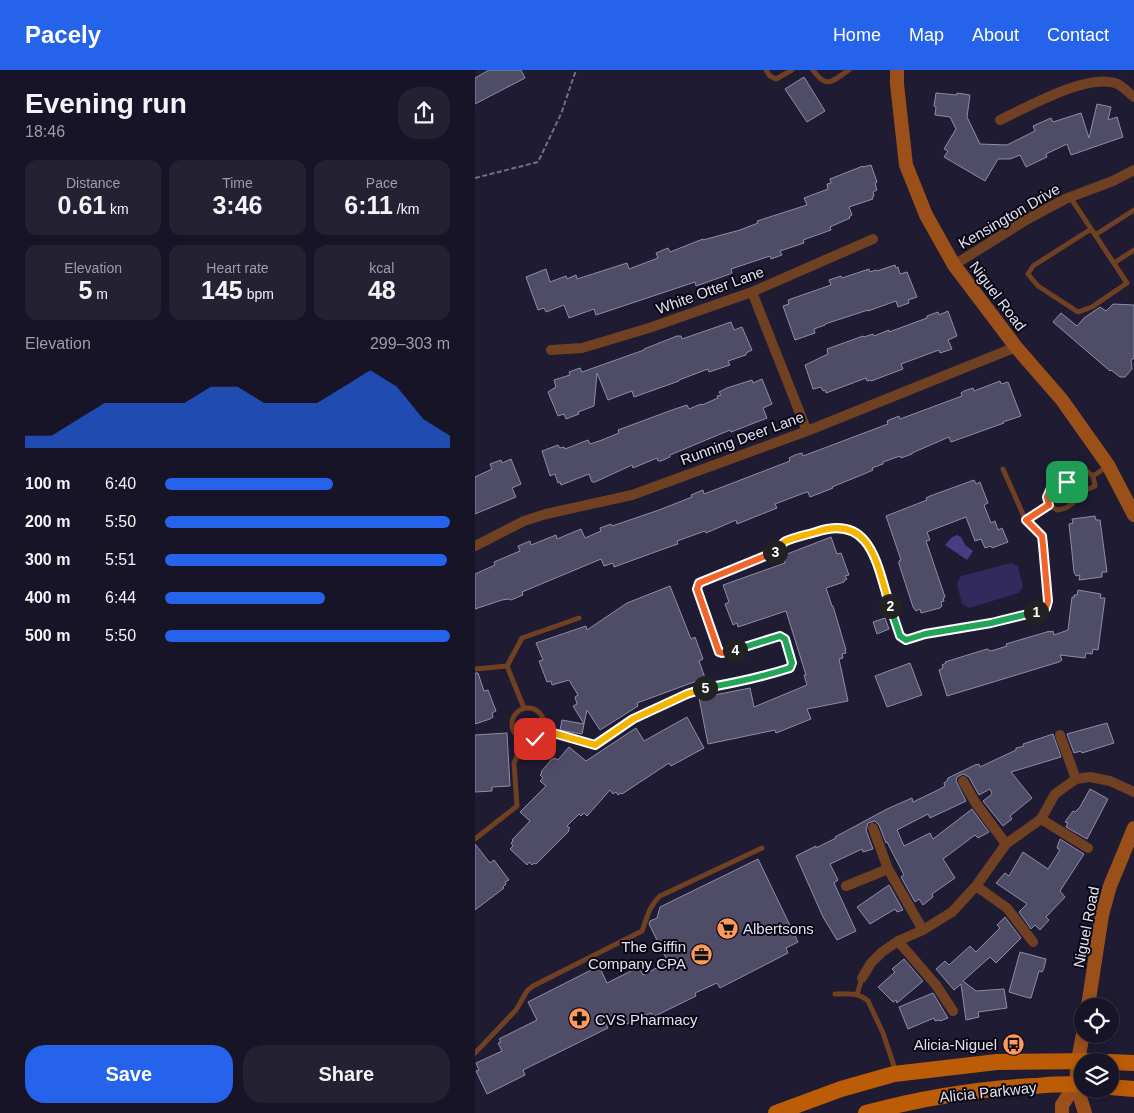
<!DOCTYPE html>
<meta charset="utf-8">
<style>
:root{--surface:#161426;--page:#232132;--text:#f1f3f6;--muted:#9e9ea7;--line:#353343;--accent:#2563eb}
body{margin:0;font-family:Helvetica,sans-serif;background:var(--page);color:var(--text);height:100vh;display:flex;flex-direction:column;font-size:19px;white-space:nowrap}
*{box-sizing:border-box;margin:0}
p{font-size:16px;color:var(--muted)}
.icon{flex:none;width:28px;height:28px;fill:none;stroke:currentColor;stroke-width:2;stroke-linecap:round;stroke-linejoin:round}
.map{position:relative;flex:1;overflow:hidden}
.panel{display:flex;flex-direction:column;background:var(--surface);width:475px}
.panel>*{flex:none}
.controls{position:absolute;left:599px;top:928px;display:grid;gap:10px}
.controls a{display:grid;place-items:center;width:45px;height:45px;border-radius:50%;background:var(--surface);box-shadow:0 2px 12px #0003,0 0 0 1px var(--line);font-size:25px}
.pin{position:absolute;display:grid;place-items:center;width:42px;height:42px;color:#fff;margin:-21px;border-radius:10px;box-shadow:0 2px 8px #0006}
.km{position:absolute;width:25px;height:25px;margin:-12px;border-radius:50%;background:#222;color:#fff;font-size:14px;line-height:25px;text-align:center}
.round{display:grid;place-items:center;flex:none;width:52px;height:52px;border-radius:20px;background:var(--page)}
.headline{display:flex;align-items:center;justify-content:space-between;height:85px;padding:0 25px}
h1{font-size:28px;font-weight:700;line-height:38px}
.figures{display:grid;grid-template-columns:repeat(3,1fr);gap:8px;height:85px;padding:5px 25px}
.figures div{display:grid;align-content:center;border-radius:12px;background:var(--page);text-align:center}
.figures b{font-size:25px;font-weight:700}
.figures small{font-size:14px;font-weight:400}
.figures p{font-size:14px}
.chart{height:140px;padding:10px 25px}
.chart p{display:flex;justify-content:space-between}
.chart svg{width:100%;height:90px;margin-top:5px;fill:var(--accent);opacity:.7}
.primary-button{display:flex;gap:10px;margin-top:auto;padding:10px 25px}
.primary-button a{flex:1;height:58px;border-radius:20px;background:var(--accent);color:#fff;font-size:20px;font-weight:700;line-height:58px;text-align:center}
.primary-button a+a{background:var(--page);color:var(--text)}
ul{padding:0 25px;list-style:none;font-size:16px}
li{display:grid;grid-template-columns:80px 60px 1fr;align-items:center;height:38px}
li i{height:12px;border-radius:6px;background:var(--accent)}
header{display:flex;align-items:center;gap:30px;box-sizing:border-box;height:70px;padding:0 25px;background:var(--accent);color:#fff}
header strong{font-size:24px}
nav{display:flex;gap:28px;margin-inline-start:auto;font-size:18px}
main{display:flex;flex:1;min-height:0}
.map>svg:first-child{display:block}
.green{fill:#32295c}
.water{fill:#493c83}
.building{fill:#4f4c68;stroke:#8f8cac}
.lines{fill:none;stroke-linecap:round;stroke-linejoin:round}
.path{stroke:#716f84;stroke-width:2;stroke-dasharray:5 2.5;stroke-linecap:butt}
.lane{stroke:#6f4022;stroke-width:5}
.street{stroke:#6f4022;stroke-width:10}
.secondary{stroke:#9b501a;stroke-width:14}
.primary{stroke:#bd5c06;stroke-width:16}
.split-1-casing{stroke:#fff;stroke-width:10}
.split-2-casing{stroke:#fff;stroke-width:10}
.split-3-casing{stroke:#fff;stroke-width:10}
.split-4-casing{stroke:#fff;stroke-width:10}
.split-5-casing{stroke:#fff;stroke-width:10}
.split-6-casing{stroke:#fff;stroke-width:10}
.split-1{stroke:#f0652b;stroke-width:6}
.split-2{stroke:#22a559;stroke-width:6}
.split-3{stroke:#f5b400;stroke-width:6}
.split-4{stroke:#f0652b;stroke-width:6}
.split-5{stroke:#22a559;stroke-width:6}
.split-6{stroke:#f5b400;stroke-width:6}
.labels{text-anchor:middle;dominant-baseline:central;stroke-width:4;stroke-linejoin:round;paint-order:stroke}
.street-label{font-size:15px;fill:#e1e0f1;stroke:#090712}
.poi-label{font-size:15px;fill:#e1e0f1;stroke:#090712;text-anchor:start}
</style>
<header>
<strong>Pacely</strong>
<nav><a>Home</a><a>Map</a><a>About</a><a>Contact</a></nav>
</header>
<main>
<section class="panel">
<div class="headline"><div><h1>Evening run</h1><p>18:46</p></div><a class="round"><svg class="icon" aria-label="share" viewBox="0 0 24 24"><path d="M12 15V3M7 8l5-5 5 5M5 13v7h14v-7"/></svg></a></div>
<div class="figures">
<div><p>Distance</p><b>0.61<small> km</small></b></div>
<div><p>Time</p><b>3:46</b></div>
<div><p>Pace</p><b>6:11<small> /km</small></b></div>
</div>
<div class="figures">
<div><p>Elevation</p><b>5<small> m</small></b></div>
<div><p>Heart rate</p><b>145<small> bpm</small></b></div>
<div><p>kcal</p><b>48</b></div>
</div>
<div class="chart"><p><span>Elevation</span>299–303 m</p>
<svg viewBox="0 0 160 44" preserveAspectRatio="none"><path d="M0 44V38L10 38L20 30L30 22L40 22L50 22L60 22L70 14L80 14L90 22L100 22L110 22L120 14L130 6L140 14L150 30L160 38V44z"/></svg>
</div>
<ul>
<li><b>100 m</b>6:40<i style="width:59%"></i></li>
<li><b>200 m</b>5:50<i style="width:100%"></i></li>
<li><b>300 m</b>5:51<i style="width:99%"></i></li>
<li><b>400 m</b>6:44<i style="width:56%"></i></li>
<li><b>500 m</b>5:50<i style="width:100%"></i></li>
</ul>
<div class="primary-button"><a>Save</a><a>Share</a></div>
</section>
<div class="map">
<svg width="659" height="1043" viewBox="0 0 659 1043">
<rect width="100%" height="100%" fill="#1e1b33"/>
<path class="green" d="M536,493L543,496L548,517L544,523L494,538L487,534L482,514L486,506Z"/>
<path class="water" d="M482,465L486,467L490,475L498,481L492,490L470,475L477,467Z"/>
<path class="building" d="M14,0H46L50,8L0,34V8Z
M329,7L350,41L332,52L310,19Z
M461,23L482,25V23L495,25L492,47L505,74L532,75L560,61L558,56L576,48L578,52L606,43L614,68L622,34L636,37L633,50L642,47L648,67L596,85L592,74L571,84L572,87L551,97L545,85L535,89H523L510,111L469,87L473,81L469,79L481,59L475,47L460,45L461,37L459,36Z
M396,95L402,112L400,113L402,120L398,122L399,126L397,127L398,129L374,137L377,145L374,147L375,148L355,157L356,160L328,170L329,173L305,181L307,185L296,189L295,186L256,199L257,203L255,204L221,216L220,212L121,245L119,239L94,248L89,235L71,242L69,238L63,240L51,207L71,199L75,212L91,206L92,209L101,205L102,209L152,193L154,199L183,188L181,183L193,178L195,182L228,169V170L265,160L283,153L282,151L332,135L329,128L353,119L352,114L356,113L355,109L388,96V97Z
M420,195L421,198L423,197L425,204L432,202L442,227L433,230L434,233L423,237L421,231L393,241V240L350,254V255L339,259L340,263L320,270L308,236L314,234L313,230L356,215L354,210L366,206L367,208L394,199L395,202L401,200L402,201Z
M638,234L659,235V288L656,290L657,299L650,307H645L636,300L635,301L578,252L586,243L602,256L609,248L625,237L631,241Z
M473,241L482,266L473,270L477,279L465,283L464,280L426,294L428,299L396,311L395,310L392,311L391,308L351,323L350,320L348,321L346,317L338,319L330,295L353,284L352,279L388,266L389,267L398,264L399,266L414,260V262L452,248V246L463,242L464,245Z
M256,252L259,260L267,257L277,280L271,283V285L253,291L255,295L234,302L233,299L204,310V311L159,327L157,321L133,330L122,303L119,336L103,342L104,344L91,349L89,344L83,346L73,322L81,317L79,310L95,305L94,302L105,298L107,302L169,280V279L202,266H206L207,269Z
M287,309L297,334L288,338L292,348L256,362L255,360L195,385V387L186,391H183L182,388L158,398L157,395L120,412H117L114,404L86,415L85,412L83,413L80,404L75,406L67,381L83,375L85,378L89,377L90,379L113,370L115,374L127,370L144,363L143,360L197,340L212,335L214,339L226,334L227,335L243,328L242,326L246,325L244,322L252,318L277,310L278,313Z
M525,311L526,314L533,312L546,346L528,352L529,353L476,372L474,367L437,383V384L426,388L425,386L408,392V394L397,398L398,400L389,404L357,417L358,418L335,427L333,422L329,423L300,434L302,438L262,454L261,450L231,463L230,461L202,471L203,474L194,477L139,497L138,493L129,496L126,489L47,522L48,525L36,530L34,529L27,530L0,539V504L20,495L19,492L45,481L43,476L55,471L56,475L81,465L82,469L106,459L110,468L126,461L125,458L136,454L137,456L184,440L217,427L216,425L228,420L229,424L315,391L314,388L320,385L327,383L328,386L413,354L412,351L424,346L425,349L487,326L486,323L489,321L498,318L499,321Z
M36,389L46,414L37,418L41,427L0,444V407L17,399L15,394L26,390L27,393Z
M499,410L501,414L505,412L513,433L509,435L516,453L520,451L523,460L527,458L533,472L517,478L516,476L510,478L506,469L500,471L491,447L452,462L455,470L451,471L470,527L468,528L469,531L466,532L467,536L465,538L446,543L445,539L441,541L438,537L424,494V491L426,490L411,446L452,430L451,428L455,426Z
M620,446L621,450H625L632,502H627V507L604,510L605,505L601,506L599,502L594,454L598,453L597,449Z
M356,467L362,484L366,483L374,505L370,506L372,509L369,511V512L351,518L357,536H358L371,580H370L371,583L367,584L368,588L364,589L373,631L332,639L336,649L301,663L300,660L233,674L224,628L275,618L279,637L332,615L329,605H331L311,541L263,557L262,553L258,555L250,534L254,532L248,515L310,493L307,486Z
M195,516L216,569L220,567L228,589L224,591L230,608L162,633L163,636L125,660L112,640L109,654L98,636L102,634L100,627L103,625L94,610L77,615L76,611L72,612L64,591L68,590L61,573L111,556L112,560L152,533Z
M603,520L626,524L625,528H630L623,580L618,579L617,584L611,583L610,588L585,585L587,590L584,592L472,626L464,600L468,598L467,595L471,593L470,592L512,579L516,581L532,576L531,574L575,561V562L578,561L579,565L593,560L597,527L599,528V525H602Z
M410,548L414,559L402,564L398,552Z
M435,593L447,625L412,637L400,606Z
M0,603H3L9,621L13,620L21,641L17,643L18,647L15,649L0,654Z
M212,647L229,678L196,696L194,693L147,724L146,723L143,725L141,722L138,724L135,720L112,746L109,743L106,746L104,744L92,756L95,758L93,760L94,761L61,794L59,793L57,795L54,792L52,795L35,779L38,776L36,773L38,771L37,770L55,751L45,742L71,716L65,711L68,708L65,705L67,703L66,702L76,690L80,688L83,690L94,677L111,691L161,658L169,671Z
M87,650L109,654L107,664L85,660Z
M632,653L639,673L607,683L606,681L599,683L592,664Z
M32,663L35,716L17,717V721L0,722V665Z
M578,664L586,687L536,702L557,728L535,746L537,749L528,756L508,731L517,724L515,719L504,725L494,707L488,704L482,707L481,711L491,731L455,748L453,744L422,760L429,776L455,763L458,769L497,739L514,762L503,768L500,765L468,789L480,808L457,824L458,827L448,835L444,829L440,832L426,807L429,805L412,772L411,773L404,755L400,751L393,753L391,760L398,779L388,782L387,779L355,794L363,810L359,813L381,861L362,870L348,847L321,786L341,776V778L361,768L360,767L412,739L437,728L438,732L465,719L470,716L469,713L472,711L473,708L500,695L504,694L505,697L541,680V678L549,676L548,674Z
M615,719L633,729L612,769L591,757L593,753L590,752L598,741L600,742L605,737Z
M585,769L609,784L585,821L590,827L571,847L574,850L565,860L560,855L556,859L544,842L552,834L521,813L530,803L534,806L548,782L573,799L585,780L582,778Z
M0,774L15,793L19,790L34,810L30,812L31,814L28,817L29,818L0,840Z
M283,789L323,872L311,878L313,883L245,918L242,913L220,923L221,926L178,947L176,943L152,954L148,946L131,954L133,958L48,1000L50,1005L12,1024L1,1001L4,1000L1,993L27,981L23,973L26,972L24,969L62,950L53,932L124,896L132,913L164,897L168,905L193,892L174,854L175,851L182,848L185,837Z
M414,815L428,840L422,842L420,839L395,854L382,837Z
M530,847L546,868L521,893L515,887L488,911L501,921L529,919L532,938L503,942L504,947L491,950L486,914L479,920L461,899L470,891L474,895L495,876L501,882L525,858L522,855Z
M545,882L571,889L569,898L567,902L564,901L556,928H554L534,922Z
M429,889L448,911L422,933L421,930L418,932L403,917L420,902L417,899Z
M458,923L473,948L465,951L464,950L460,951L459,948L433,959L424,937Z"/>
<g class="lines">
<path class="path" d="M0,108L63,92L86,44L101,0"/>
<path class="lane" d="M291,0L295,6L301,9L317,0
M338,0C352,20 357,11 374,0
M595,127L652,213L617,237L603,242L563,216L553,204L558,196L616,159
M620,165L659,140
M639,193L659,180
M528,399L551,451L574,435
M610,400L618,406L620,416L598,426V433L591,438L582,440L574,435L572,427L576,418L584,411L592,412Z
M618,406L633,396
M32,596L47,568L104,548
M0,599L32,596L49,638
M37 654a16 16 0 1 1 32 0a16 16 0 1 1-32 0Z
M68,660L120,675L158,649L224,619L263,613L315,598L317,593L310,569L305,566L252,582L247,583L244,582L222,519L224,513L298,485L309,472L352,458H364L375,460L385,465L393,474L428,569L431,570L450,564L516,553L568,540L573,531L567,469L565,464L551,451
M0,769L42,736L39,693L49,670
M360,924C372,924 383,922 393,931L408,963L421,1002
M382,925L387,908
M0,983L41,940L52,921L58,916L167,861C172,848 174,836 185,826L287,778"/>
<path class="street" d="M525,50C553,37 610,4 640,13C647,15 654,23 659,27
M479,195L551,150L590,129L638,111L659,100
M277,222L332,361
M76,280L107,278L174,258L277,222L398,169
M0,476L49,451L71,444L157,425L332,361L541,277
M585,665L601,709
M488,711L500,732L531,774
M566,749L613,778
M398,758L413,799L448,860
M371,816L413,799
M501,816L532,838L558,872
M423,871L461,915L478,941
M387,908L396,893L407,882L423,871L448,860L477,842L501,816L531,774L566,749L580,724L601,709L615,707L635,711L659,722"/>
<path class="secondary" d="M422,0V14L431,95L451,145L479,195L541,277L587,330L633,395L659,445
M613,936L627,845L635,816L659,758
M608,964L603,990L601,1014L610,1043
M587,1043V1035L601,1014"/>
<path class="primary" d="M635,992L659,993
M635,1017L659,1019
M301,1043L366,1019L419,1004L522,992L622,991
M391,1043C446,1028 501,1019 558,1016C574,1015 591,1013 608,1015"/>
</g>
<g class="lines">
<defs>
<path id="split-1" d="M561,542L571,538L573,531L568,475L567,466L551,450L574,435L572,427L576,418L584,411L592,412"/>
<path id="split-2" d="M415,536L425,566L431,570L450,564L516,553L561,542"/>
<path id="split-3" d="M300,482C304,479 307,473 311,471C320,467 331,465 341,462C397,443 402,496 415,536"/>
<path id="split-4" d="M260,580L247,583L244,582L222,519L224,513L300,482"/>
<path id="split-5" d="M230,618C259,613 287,607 315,598L317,593L310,569L305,566L260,580"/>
<path id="split-6" d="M60,669L68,660L120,675L158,649L212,624L230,618"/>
</defs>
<use href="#split-1" class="split-1-casing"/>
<use href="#split-2" class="split-2-casing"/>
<use href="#split-3" class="split-3-casing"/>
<use href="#split-4" class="split-4-casing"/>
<use href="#split-5" class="split-5-casing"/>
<use href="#split-6" class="split-6-casing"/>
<use href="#split-1" class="split-1"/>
<use href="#split-2" class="split-2"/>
<use href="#split-3" class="split-3"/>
<use href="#split-4" class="split-4"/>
<use href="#split-5" class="split-5"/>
<use href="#split-6" class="split-6"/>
</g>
<defs>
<symbol id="supermarket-disc" viewBox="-11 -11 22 22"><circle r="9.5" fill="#ff9b5a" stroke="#090712"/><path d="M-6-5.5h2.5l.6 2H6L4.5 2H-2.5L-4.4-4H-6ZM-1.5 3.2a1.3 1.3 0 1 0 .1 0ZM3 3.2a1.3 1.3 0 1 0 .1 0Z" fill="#111"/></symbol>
<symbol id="office-disc" viewBox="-11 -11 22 22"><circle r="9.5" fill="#ff9b5a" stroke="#090712"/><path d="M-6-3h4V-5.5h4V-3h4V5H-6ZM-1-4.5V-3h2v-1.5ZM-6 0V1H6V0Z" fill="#111"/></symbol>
<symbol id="pharmacy-disc" viewBox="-11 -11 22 22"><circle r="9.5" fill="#ff9b5a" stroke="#090712"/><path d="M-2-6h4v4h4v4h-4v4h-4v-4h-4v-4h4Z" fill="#111"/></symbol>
<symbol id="bus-disc" viewBox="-11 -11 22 22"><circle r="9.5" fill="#ff9b5a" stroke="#090712"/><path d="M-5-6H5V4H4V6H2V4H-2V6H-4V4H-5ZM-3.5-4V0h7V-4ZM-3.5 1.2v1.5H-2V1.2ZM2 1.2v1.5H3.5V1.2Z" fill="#111"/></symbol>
</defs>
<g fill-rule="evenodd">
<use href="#supermarket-disc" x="240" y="846" width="25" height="25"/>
<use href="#office-disc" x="214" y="872" width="25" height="25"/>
<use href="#pharmacy-disc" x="92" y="936" width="25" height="25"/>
<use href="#bus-disc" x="526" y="962" width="25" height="25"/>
</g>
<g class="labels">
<g class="street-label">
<text transform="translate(534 146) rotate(-30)">Kensington Drive</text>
<text transform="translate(235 220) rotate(-20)">White Otter Lane</text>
<text transform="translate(523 226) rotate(53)">Niguel Road</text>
<text transform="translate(267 368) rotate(-20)">Running Deer Lane</text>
<text transform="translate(611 857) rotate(-79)">Niguel Road</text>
<text transform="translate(513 1022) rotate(-6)">Alicia Parkway</text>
</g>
<g class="poi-label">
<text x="268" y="858">Albertsons</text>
<text x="211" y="876" text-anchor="end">The Giffin<tspan x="211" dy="17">Company CPA</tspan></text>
<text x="120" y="949">CVS Pharmacy</text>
<text x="522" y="974" text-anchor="end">Alicia-Niguel</text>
</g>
</g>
</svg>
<div class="controls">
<a><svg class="icon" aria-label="locate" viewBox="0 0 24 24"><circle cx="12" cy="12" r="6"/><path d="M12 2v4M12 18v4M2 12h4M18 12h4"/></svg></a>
<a><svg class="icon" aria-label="layers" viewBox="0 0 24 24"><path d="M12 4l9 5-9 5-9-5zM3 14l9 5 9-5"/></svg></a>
</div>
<div class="pin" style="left:592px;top:412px;background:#1e9e55"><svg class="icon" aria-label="arrive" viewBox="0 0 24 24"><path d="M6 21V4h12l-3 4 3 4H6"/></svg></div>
<div class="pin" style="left:60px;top:669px;background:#d93025"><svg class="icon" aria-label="check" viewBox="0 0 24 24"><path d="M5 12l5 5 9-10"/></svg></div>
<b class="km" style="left:561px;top:542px">1</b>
<b class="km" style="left:415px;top:536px">2</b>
<b class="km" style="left:300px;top:482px">3</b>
<b class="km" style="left:260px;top:580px">4</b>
<b class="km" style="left:230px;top:618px">5</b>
</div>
</main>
